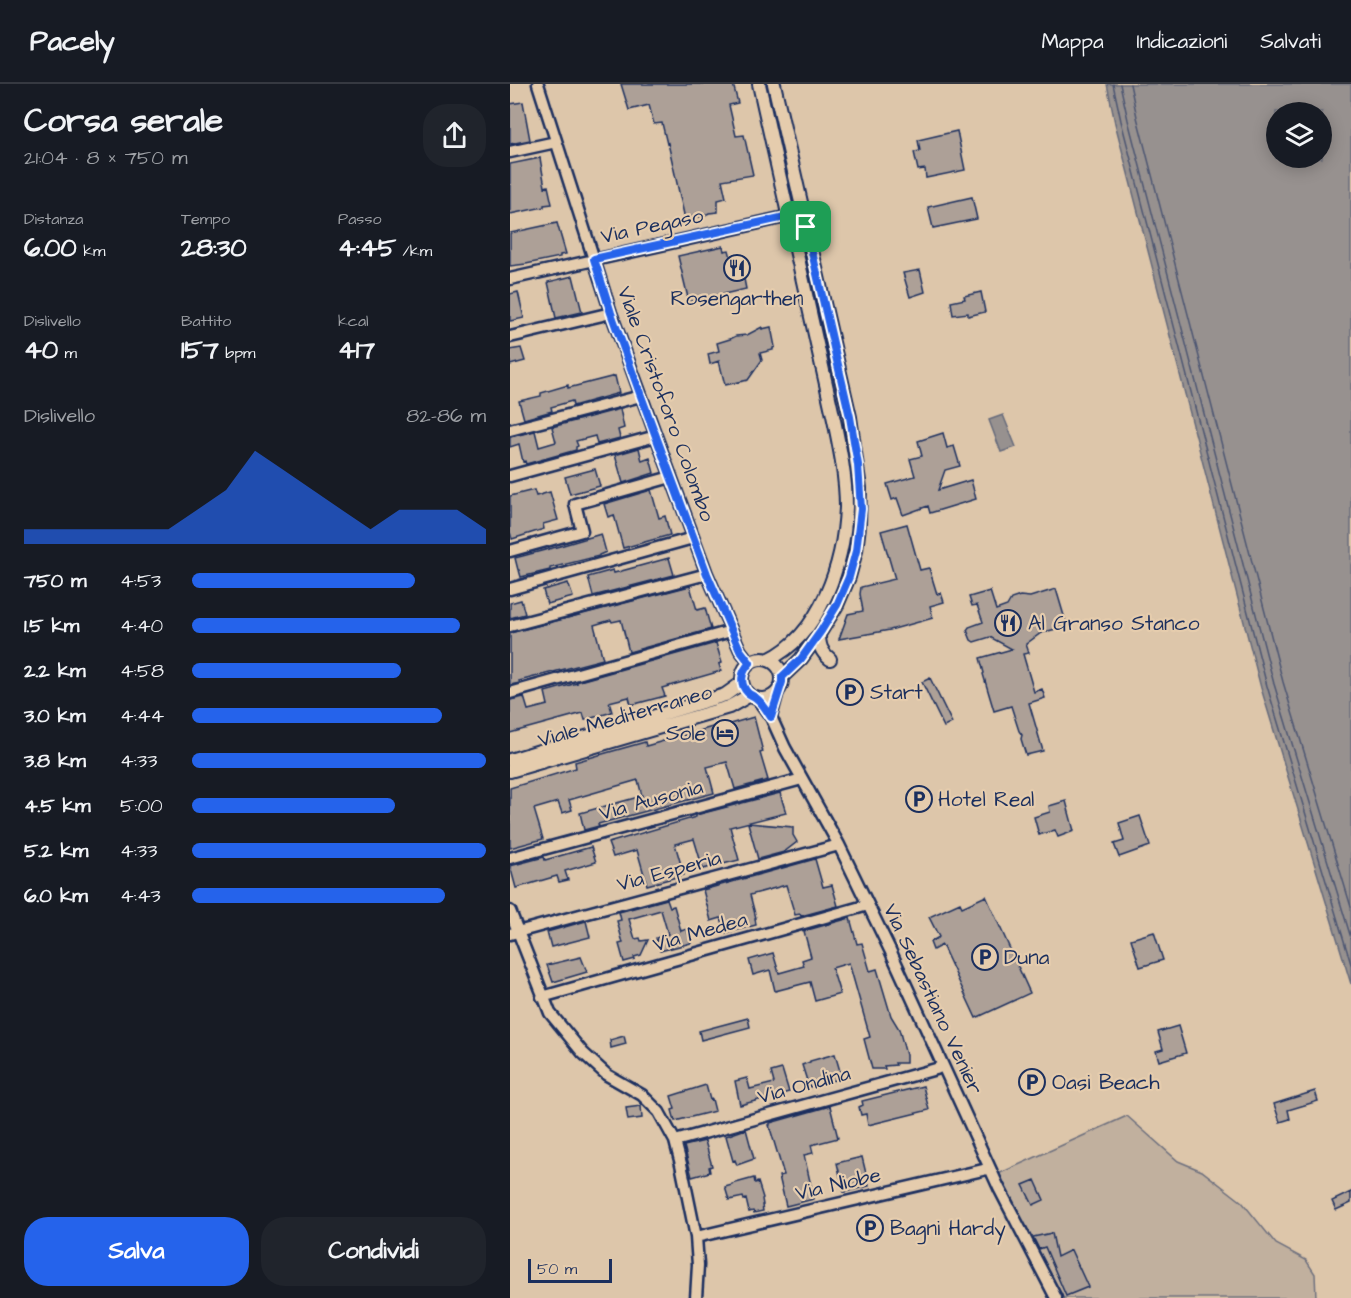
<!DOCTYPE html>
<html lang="it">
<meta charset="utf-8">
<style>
:root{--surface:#171b24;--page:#20242c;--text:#f1f3f6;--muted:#9ea1a6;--line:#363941;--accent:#2563eb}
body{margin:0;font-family:"Architects Daughter",sans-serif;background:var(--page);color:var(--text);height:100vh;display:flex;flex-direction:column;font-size:22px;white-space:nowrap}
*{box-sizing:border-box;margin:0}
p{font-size:20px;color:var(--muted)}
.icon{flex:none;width:33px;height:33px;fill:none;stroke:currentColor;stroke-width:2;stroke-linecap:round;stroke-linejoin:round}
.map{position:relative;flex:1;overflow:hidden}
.side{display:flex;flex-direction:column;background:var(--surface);width:510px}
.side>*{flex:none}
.controls{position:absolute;left:756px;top:18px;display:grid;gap:12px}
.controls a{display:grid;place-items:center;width:66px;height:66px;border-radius:50%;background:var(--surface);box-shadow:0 3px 15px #0003;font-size:30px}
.scale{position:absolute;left:18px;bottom:15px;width:84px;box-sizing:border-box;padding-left:6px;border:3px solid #1b2f5e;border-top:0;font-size:16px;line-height:21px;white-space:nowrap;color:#1b2f5e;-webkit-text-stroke:4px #e5ccad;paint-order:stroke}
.pin{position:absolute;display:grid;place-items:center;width:51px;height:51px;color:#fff;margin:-26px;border-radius:12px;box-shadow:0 3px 9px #0006}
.round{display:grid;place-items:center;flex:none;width:63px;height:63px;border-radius:24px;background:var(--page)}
.overview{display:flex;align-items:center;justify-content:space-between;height:102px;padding:0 24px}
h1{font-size:33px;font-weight:700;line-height:45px}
.metrics{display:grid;grid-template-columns:repeat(3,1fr);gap:9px;height:102px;padding:6px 24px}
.metrics div{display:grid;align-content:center}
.metrics b{font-size:26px;font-weight:700}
.metrics small{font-size:16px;font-weight:400}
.metrics p{font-size:16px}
.chart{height:168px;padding:12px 24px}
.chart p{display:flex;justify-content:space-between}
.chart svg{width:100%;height:108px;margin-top:6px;fill:var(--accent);opacity:.7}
.button{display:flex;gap:12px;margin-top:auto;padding:12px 24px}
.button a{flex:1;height:69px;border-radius:24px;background:var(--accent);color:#fff;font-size:24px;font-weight:700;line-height:69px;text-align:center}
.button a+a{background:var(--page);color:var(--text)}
ul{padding:0 24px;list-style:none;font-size:20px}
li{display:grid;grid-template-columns:96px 72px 1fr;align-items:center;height:45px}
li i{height:15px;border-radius:8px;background:var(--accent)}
header{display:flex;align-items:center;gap:36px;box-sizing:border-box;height:84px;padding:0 30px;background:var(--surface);border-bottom:2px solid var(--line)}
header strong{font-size:28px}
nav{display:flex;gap:33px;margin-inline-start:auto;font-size:21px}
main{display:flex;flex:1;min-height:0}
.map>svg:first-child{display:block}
.green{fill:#c1b09e;stroke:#6e707e;stroke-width:1.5}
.water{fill:#97918f;stroke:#656a7b;stroke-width:1.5;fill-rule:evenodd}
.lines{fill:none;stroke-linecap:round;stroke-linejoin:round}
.shore{stroke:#4d5672;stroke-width:1.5}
.building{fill:#ada097;stroke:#1b2f5e;stroke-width:1.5}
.minor-casing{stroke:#1b2f5e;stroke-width:15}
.tertiary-casing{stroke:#1b2f5e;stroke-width:16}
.minor{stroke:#e5ccad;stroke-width:10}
.tertiary{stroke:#e5ccad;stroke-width:12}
.route-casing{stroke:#fff;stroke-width:12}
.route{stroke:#2563eb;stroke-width:8}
.labels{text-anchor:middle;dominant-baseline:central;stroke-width:4.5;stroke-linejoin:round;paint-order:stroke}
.street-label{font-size:21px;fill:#1b2f5e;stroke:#e5ccad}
.poi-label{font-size:21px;fill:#1b2f5e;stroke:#e5ccad;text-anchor:start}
</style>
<header>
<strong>Pacely</strong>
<nav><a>Mappa</a><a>Indicazioni</a><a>Salvati</a></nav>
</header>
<main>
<section class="side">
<div class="overview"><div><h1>Corsa serale</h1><p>21:04 · 8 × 750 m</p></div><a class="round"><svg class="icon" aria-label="share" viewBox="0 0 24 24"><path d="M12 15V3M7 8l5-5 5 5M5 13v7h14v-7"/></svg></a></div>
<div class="metrics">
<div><p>Distanza</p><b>6.00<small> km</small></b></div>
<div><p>Tempo</p><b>28:30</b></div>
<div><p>Passo</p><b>4:45<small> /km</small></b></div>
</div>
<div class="metrics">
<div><p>Dislivello</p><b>40<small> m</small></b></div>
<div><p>Battito</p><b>157<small> bpm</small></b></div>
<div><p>kcal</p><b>417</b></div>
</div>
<div class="chart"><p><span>Dislivello</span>82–86 m</p>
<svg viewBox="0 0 160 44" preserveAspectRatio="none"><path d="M0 44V38L10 38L20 38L30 38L40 38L50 38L60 30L70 22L80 6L90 14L100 22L110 30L120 38L130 30L140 30L150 30L160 38V44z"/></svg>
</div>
<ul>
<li><b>750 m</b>4:53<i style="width:76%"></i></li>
<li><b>1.5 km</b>4:40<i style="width:91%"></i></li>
<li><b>2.2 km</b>4:58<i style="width:71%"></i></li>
<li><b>3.0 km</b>4:44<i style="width:85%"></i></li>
<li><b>3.8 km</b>4:33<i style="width:100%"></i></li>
<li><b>4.5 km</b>5:00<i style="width:69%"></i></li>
<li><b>5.2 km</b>4:33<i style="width:100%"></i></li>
<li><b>6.0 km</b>4:43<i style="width:86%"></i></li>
</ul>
<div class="button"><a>Salva</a><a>Condividi</a></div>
</section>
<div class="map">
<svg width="841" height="1214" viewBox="0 0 841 1214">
<rect width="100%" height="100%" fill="#ddc6aa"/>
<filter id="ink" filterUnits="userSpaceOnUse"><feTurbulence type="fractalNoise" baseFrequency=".0167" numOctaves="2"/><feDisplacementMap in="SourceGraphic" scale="12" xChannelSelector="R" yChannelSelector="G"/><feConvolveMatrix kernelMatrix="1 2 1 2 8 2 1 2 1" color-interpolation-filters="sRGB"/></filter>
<g filter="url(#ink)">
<path class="green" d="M617,1032L668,1077L692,1087L732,1118L766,1160L796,1176L805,1190L806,1214H550L488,1090Z"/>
<path class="water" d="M597,0H841V900L751,604L605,39ZM766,28H812V74H766Z
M493,331L506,363L491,368L479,336Z"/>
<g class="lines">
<path class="shore" d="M603,0L611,37L757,602L841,880
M610,0L618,36L764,600L841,854
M620,0L627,33L773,598L841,823"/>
</g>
<path class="building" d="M111,0H223L228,19L219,21L226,52L234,51L243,91L212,96L216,114L208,116V128L199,129L192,133L184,132L175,135L158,59L157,60L152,39L144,40L139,21L119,26Z
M13,18L20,56L0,60V20Z
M447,47L455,86L416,94L415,85L408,86L404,68L410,67L408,56Z
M30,74L35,103L38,102L42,120L34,121V123L0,130V80Z
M462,113L467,135L423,144L418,123Z
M47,139L56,170L50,171V173L16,180L0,182V149Z
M213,162L214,167L219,166L224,185L236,182L233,190L236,205L179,218L168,172Z
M410,186L415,208L400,213L393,189Z
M63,192L72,228L46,234L38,198Z
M8,208L14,234L0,237V210Z
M471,208L475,228L458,232V229L443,231L441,218L455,215L454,212Z
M252,243V245L261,243L265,263L263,264V266L250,269L252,276L238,296L215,301L209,277L200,280L198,270L209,267L207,259L220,255L226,252L237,251Z
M11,264L15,277L0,281V266Z
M105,292L109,309L63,322L62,317L41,323L42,327L14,335L9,317L31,312V309L58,301V304Z
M110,325L114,344L108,346L110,354L87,360L85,352L66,357L68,362L66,363V366L16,380L15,377L13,378L9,360L0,363V353L25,347L29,363L46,358L42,343Z
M433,349L437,364L444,362L450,382L435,386L428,406L461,396L466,415L420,429L418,422L393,431L387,414L382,416L377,400L405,392L400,375L412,372L408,357Z
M129,364L132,377L140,374L144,389L113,399L105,371Z
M85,385L90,402L60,410L55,393Z
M24,406L26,412L40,408L48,436L33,440L34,445L2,455L0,448V412Z
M141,406L149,434L155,432L160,451L113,464L104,431L98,433L94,420Z
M397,440L410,486L419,484L427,510L431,509L434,518L420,522L423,534L380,546L329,555L338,530L353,527L350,510L351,503L385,495L371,447Z
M91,450L96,468L89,471V472L40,484V486L11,493L9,486H8L5,474L50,462Z
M159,474L164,491L83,512L78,493L103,486L104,489Z
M58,499L63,513L37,520L33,506Z
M180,502L187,526L195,524L201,545L119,568L111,536L102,538L101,536L84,541L93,575L9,597L10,599L0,601V549Z
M546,505L557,542L531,549L516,560L519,569L513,570L524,608L532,605L535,614L519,619L533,667L516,671L511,655L512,651L509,647L501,622L484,627L473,590L474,589L470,574L502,565L480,553L464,558L461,556L457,546L459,543L473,538L467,521L462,522L459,513L480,507L486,526L497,522L501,515L510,512L520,513Z
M11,516L15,530L0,534V519Z
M206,559L212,579L209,580L211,587L152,604L155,612L121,621L119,613L99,618L102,628L75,636L73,629L0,649V616L14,613L18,626L38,621L35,608L67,599L66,598Z
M420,594L442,639L434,643L412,598Z
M244,633L253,668L250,669L258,696L225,705L217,678L197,683L204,709L88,740L89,742L74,746L70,729L132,712L128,696L59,716L62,726L52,729L48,718L24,725L33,755L0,764V704L66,684L65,678L96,669L135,658L136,662L206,642V644Z
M270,709L276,729L220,743L229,776L193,785L184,755L165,760L174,791L137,801L127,766L103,773L101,767L98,759L186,733V731Z
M556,717L564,747L548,753L545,746L529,751L524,733L540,728L539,722Z
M630,732L640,762L609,773L604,760L614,757L609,739Z
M238,739L283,743V751L287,758L274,768L248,775Z
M81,763L86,778L55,787L58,796L49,798L47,792L6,804L0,782L34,773L35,776Z
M305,775L313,803L322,801L328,822L291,832L290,830L285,831L276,801L240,811L246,834H245L246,841L216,849L211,834L201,837L193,806Z
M476,812L520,909L466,934L432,861L423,866L420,858L429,853L419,833L450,819L452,823Z
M157,815L160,823L164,822L171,847L177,845L181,859L150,867L146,854L158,850L151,826L119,835L125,855L130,854L131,857L138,856L131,871L124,873L125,875L114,878L109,860L113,859L107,837L111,836L109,828Z
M340,834L347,860L352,859L360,887L367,885L381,932L389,945L396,971V979H385L386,981L374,982L375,985H362L354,955L360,953L339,879L322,884L330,910L305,917L300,898L265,907L260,886L243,891L239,876L263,869L269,889L294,882L292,876L301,873L294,847Z
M76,837L80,853L41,863L37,848Z
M644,848L653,876L630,883L621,855Z
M71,873L77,888L43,898L37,881Z
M238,934L240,943L191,956L189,947Z
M668,942L676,969L649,977L646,967L653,965L648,948Z
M114,952L116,960L101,964L100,956Z
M325,970L332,994L299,1003L292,981L300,978V977Z
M272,985L279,1008L230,1021L225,997L237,994L240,1005L264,999L261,988Z
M196,1001L200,1016L202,1015L205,1027L165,1037L162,1026L165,1025L161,1012Z
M413,1002L419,1026L358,1041L356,1030L351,1031L349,1023L353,1021L352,1017Z
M805,1007L808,1017L778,1026L780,1035L770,1038L764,1020Z
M131,1022L132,1034L118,1036L116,1024Z
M320,1022L328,1054L301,1061L303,1069L294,1071L304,1115L276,1122L269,1092L274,1091L259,1041H260V1039Z
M236,1045L244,1075L227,1081L225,1076L223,1077L216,1052Z
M195,1057L202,1082L199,1083L200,1088L182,1093L174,1062Z
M352,1073L359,1102L334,1108L327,1079Z
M244,1094L245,1099L248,1098L253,1114L252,1115L253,1121H252L253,1127L244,1129L243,1127L239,1128L236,1115L234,1116L233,1113L219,1116L215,1103L222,1101V1100Z
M525,1096L534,1116L523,1121L513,1101Z
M841,1108V1119L826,1126L822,1117Z
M542,1149L547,1173L561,1166L578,1203L556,1212L535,1163L529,1165L523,1153Z"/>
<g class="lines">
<defs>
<path id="minor" d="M28,0L101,229L146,352L197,490L230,566L240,579
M0,68L46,58
M0,195L293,129
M0,253L101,229
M0,346L131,312
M0,392L146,352
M0,467L72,447L65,420L161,393
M0,505L183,454
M0,542L197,490
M0,609L221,547
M247,614L261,633L275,664L329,761L380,866L489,1104L546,1214
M261,633L268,607
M0,774L292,695
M0,827L40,929L73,969L97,991L132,1011L149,1028L165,1057L171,1080L186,1153L188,1181L186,1214
M0,850L329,761
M32,913L358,821
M165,1057L426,985L432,982
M186,1153L473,1086L479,1084"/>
<path id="tertiary" d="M249,0L324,336C330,365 336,394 336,423C334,478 311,551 258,576
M264,0L340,333L350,404L349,442L346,467L339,493L327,521L311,547L291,575L272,593
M309,550C309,561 311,568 320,575
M232 595a20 20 0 1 1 40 0a20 20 0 1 1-40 0Z
M0,676L215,611L232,599
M0,687L219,623L240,611"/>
</defs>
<use href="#minor" class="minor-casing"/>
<use href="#tertiary" class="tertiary-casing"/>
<use href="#minor" class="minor"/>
<use href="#tertiary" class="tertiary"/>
</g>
</g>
<g class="lines" filter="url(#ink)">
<defs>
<path id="route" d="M293,129L340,333L348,381L351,425L346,467L339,493L327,521L311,547L291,575L272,593V598L261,633C257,627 252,618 246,614C244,612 240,611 238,609C229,600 231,588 240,579L230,566L197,490L131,312L101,229L84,175Z"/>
</defs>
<use href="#route" class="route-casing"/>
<use href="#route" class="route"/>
</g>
<defs>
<symbol id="restaurant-ring" viewBox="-11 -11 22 22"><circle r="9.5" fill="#e5ccad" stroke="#1b2f5e" stroke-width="1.5"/><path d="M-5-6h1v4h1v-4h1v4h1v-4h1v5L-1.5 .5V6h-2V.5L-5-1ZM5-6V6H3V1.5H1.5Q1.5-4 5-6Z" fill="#1b2f5e"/></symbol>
<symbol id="parking-ring" viewBox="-11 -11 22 22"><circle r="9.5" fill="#e5ccad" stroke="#1b2f5e" stroke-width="1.5"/><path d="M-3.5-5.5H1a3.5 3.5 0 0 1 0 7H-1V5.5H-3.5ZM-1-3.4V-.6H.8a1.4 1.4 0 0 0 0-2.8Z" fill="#1b2f5e"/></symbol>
<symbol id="hotel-ring" viewBox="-11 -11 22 22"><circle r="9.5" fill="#e5ccad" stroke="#1b2f5e" stroke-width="1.5"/><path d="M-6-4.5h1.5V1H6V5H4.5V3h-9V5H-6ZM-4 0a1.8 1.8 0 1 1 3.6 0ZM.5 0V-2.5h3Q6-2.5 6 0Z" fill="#1b2f5e"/></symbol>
</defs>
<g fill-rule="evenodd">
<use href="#restaurant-ring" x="212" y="169" width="30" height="30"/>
<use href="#restaurant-ring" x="483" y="524" width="30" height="30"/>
<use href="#parking-ring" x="325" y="593" width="30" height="30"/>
<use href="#hotel-ring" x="200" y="634" width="30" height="30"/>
<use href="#parking-ring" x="394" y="700" width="30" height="30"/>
<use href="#parking-ring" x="460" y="858" width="30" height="30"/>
<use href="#parking-ring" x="507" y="983" width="30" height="30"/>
<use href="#parking-ring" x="345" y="1129" width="30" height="30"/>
</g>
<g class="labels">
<g class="street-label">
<text transform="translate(142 142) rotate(-12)">Via Pegaso</text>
<text transform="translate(156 320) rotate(70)">Viale Cristoforo Colombo</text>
<text transform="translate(115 632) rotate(-16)">Viale Mediterraneo</text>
<text transform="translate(141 716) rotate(-15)">Via Ausonia</text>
<text transform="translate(159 787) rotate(-15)">Via Esperia</text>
<text transform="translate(190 848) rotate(-16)">Via Medea</text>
<text transform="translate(423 915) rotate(65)">Via Sebastiano Venier</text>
<text transform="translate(294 1001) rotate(-15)">Via Ondina</text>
<text transform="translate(328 1100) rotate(-13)">Via Niobe</text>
</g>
<g class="poi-label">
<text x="227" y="214" text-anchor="middle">Rosengarthen</text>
<text x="518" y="539">Al Granso Stanco</text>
<text x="360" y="608">Start</text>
<text x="196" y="649" text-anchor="end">Sole</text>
<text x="428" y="715">Hotel Real</text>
<text x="494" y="873">Duna</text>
<text x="542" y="998">Oasi Beach</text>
<text x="380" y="1144">Bagni Hardy</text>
</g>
</g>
</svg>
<div class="controls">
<a><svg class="icon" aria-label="layers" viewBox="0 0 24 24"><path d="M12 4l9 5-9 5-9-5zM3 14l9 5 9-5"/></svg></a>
</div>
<div class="scale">50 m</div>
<div class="pin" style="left:296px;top:143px;background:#1e9e55"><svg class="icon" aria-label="arrive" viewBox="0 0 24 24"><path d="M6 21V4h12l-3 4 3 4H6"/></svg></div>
</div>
</main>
